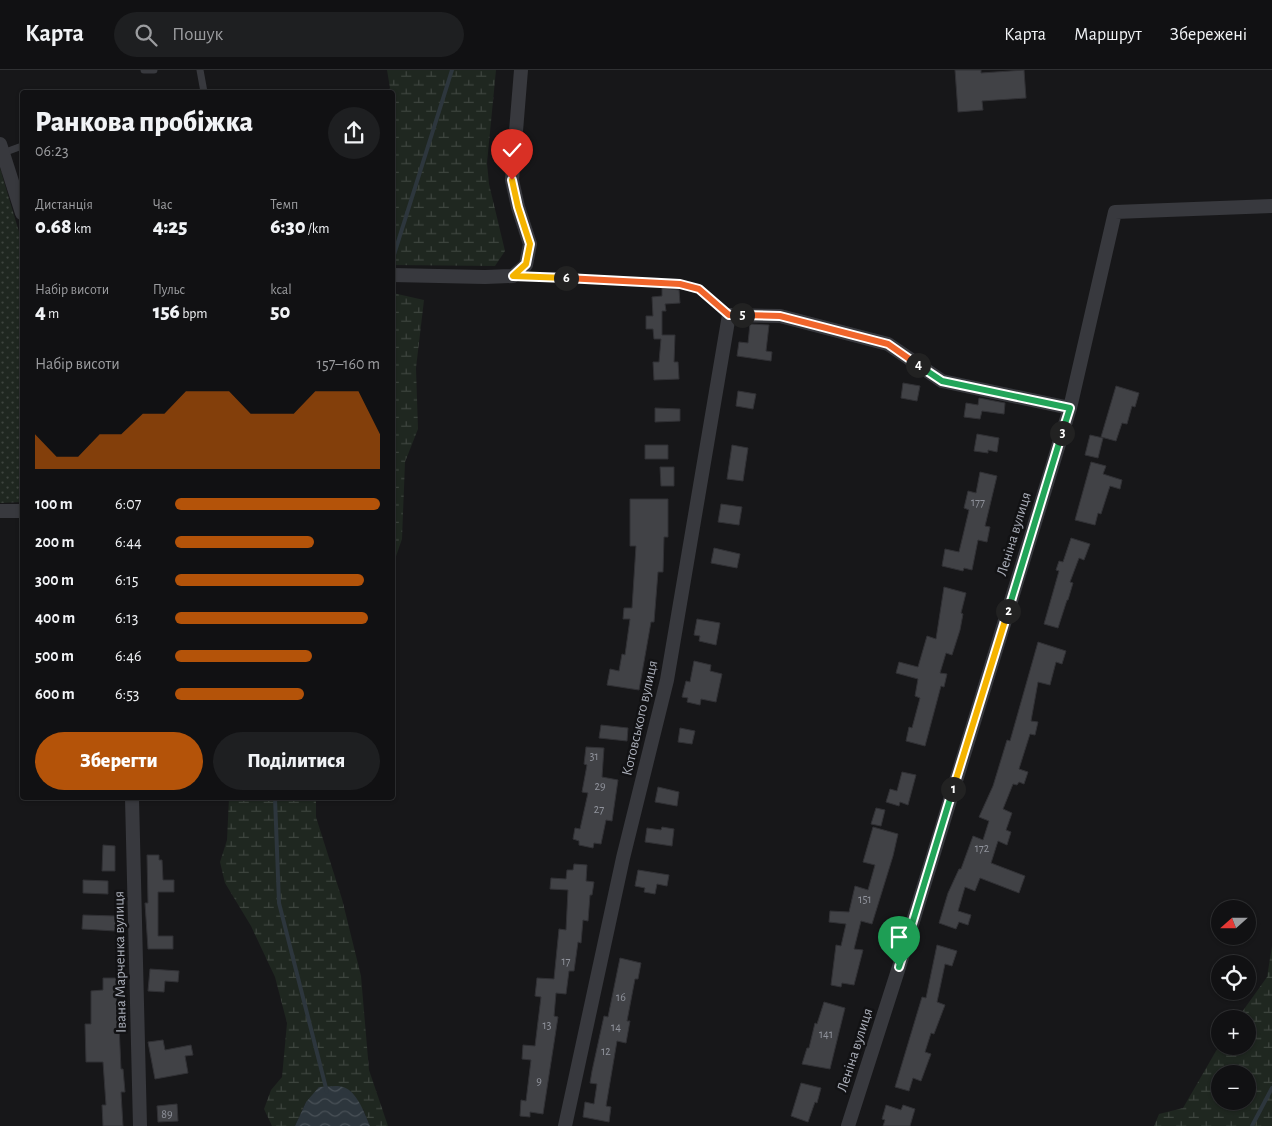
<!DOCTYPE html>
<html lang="uk">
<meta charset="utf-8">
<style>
:root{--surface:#111113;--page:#1e1f21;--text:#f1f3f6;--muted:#9c9da0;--line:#303133;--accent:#b45309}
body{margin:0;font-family:"Alegreya Sans",sans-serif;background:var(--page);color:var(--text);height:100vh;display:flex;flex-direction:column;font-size:19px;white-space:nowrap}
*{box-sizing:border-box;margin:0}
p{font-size:16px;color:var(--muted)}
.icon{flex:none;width:28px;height:28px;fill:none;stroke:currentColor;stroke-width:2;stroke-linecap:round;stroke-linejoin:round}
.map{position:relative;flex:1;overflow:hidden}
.side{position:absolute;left:20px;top:20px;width:375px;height:710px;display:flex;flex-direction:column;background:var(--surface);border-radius:5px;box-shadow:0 1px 4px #0004,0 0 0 1px var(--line)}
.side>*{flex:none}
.needle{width:32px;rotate:249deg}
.tools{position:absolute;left:1211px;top:830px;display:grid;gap:10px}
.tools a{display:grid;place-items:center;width:45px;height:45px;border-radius:50%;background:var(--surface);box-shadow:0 1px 4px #0004,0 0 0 1px var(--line);font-size:25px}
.pin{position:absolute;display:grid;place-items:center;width:42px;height:42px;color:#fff;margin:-51px -21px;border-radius:50% 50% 50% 0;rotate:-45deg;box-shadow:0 0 5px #0007}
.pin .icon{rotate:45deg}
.km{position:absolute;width:25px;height:25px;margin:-12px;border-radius:50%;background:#222;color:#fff;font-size:14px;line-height:25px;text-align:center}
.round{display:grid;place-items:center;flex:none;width:52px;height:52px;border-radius:26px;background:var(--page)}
.head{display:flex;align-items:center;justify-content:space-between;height:85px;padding:0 15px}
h1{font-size:28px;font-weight:800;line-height:38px}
.figures{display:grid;grid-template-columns:repeat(3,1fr);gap:8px;height:85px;padding:5px 15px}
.figures div{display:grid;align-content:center}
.figures b{font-size:21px;font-weight:800}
.figures small{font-size:14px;font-weight:400}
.figures p{font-size:14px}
.chart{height:140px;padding:10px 15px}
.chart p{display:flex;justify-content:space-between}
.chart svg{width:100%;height:90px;margin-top:5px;fill:var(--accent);opacity:.7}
.cta{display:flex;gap:10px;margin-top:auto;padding:10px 15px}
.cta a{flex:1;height:58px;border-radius:30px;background:var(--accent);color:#fff;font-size:20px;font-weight:800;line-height:58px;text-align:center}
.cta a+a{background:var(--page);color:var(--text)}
ul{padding:0 15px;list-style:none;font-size:16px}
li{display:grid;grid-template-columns:80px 60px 1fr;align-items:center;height:38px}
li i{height:12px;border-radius:6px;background:var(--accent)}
header{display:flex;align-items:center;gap:30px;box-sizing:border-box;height:70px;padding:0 25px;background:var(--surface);border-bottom:1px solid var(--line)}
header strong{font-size:24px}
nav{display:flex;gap:28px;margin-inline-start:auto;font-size:18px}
.search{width:350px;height:45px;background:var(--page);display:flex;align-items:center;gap:12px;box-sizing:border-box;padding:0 18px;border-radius:28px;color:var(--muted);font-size:19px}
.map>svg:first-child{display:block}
.grass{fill:url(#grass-dots)}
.wetland{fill:url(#wetland-marsh);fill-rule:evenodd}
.water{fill:url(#water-waves)}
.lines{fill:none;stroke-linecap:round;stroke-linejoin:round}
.stream{stroke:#2d363d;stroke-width:4}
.building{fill:#414246;stroke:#313135}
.lane{stroke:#38393e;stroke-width:7}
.street{stroke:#38393e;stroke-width:14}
.split-1-casing{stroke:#fff;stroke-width:10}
.split-2-casing{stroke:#fff;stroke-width:10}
.split-3-casing{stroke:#fff;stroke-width:10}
.split-4-casing{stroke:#fff;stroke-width:10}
.split-5-casing{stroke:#fff;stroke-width:10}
.split-6-casing{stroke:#fff;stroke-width:10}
.split-7-casing{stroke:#fff;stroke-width:10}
.split-1{stroke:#22a559;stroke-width:6}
.split-2{stroke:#f5b400;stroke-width:6}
.split-3{stroke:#22a559;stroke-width:6}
.split-4{stroke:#22a559;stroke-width:6}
.split-5{stroke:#f0652b;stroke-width:6}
.split-6{stroke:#f0652b;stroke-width:6}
.split-7{stroke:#f5b400;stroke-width:6}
.labels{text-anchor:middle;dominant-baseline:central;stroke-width:5;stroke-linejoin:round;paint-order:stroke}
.number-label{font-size:12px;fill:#90939c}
.street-label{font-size:15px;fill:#aaaeb9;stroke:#121214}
</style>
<header>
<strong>Карта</strong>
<div class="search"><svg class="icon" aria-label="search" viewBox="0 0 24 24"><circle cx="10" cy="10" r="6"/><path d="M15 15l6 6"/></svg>Пошук</div>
<nav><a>Карта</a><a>Маршрут</a><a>Збережені</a></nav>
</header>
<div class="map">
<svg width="1272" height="1056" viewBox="0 0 1272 1056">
<defs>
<pattern id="grass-dots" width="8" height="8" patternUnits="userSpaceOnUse" patternTransform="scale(1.25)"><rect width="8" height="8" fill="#1f2720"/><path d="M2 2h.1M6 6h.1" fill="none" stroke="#3d443e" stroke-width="1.8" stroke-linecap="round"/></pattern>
<pattern id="wetland-marsh" width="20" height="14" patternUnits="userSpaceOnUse" patternTransform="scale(1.25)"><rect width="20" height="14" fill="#1f2720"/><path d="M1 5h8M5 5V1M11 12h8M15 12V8" fill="none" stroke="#3d443e"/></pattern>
<pattern id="water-waves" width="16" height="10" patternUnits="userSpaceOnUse" patternTransform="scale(1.25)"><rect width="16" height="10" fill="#2d363d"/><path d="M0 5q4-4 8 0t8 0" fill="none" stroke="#495157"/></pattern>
</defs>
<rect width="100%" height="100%" fill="#171719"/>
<path class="grass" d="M0,98L22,172V432L0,433Z"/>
<path class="wetland" d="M387,0H496L487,93L489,114L505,181L495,196L393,195L392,22H387L390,18Z
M393,223L424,230L416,298L418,359L405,392L402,469L393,495Z
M229,728H316V747L342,829L361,906L369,1000L388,1056H370L363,1039L306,1032L295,1056H272L264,1039L271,1020L282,1007L287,953L275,907L251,856L225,813L220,792L227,770Z
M1272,876V1056H1154L1159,1044L1183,1038L1220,974V976H1248V949H1237L1267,907ZM1220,1004H1248V1031H1220Z"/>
<path class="water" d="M319,1017C326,1017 336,1015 343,1017C357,1021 365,1044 370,1056H295L306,1032Z"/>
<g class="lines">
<path class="stream" d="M392,191L452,0
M275,728L279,833L327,1022
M1252,1056L1272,1018"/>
</g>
<path class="building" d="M955,0H981V3L1024,0L1026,28L982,31L983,40L958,42Z
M662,218L679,220L680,233L665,234L666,241H662V265H675L674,292H678L679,309L654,310L653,292H659L661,269H654L653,259H646V246H653L652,227L662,226Z
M750,254L769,255L766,281L772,282L771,291L737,286L739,272L748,273Z
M903,313L920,316L917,331L901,328Z
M1116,316L1139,323L1135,337L1132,336L1127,354L1122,353L1116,371L1101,367Z
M738,321L756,324L753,339L736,336Z
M979,328L1005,333L1004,344L982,341L980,349L964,347L966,333L978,335Z
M655,338L680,339V351L655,352Z
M977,364L999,368L997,382L988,380V383L974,381Z
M1090,365L1103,368L1098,388L1085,385Z
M645,375H668V389H645Z
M732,375L748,378L743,411L727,409Z
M1091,392L1106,396L1103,404L1122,410L1120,419L1110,416L1101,444L1098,443L1095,455L1075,450Z
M660,397H674V416H661Z
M980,402L997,406L985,456L990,457L987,472L978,470L972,500L964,498L963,501L942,496L945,479L959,482L969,440L964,438L968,421L976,423Z
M630,429H668V467H664L663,502H658L654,552H651L639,620L607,615L610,599L619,601L622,584L625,585L630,549H623L624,538H632L636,476H630Z
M721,434L742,437L739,455L718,452Z
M1071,468L1090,474L1084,490L1079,488L1070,512L1073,513L1068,530H1067L1058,558L1044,554L1059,501L1056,500L1059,491L1063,492Z
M714,478L740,484L737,498L711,493Z
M944,517L966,523L961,543L963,544L960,560L952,585L946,583L940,603L947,604L944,617L941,616L925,676L906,671L909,657L912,658L920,628L915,626L918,609L896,603L899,592L918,597L927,566L936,569Z
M697,549L720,553L716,575L699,571L700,566L694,565Z
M1038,572L1066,581L1062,594L1056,592L1050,615L1038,612L1031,651L1038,652L1035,665L1030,664L1019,699L1028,702L1024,714L1019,712L1017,715L1013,714L1003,739L1012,743L1006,760L1011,762L1007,775L998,771L991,793L1025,806L1019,823L980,808L975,821L965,817L958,841L971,845L968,855L959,852L956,859L939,853L948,823L959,799H961L973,766L983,770L989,751L979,747L993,716L1007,670L1010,671Z
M694,591L711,595L710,601L722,604L716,632L701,629L700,635L687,632L688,628L682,627L686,611L690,612Z
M601,655L628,658L627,671L599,668Z
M680,658L695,661L692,674L678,672Z
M586,677L604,678L602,707L618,710L612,751L606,750L601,774L594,773L593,778L579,775V771L573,769L575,758L580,759L588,723L582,722L587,695L584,694Z
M902,702L916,705L908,735L900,732L899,736L886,732L890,719L897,721Z
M658,717L679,722L677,736L655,732Z
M876,738L885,740L881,756L871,754Z
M662,757L674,759L672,776L645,772L647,758L661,760Z
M873,757L898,764L893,786L872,854L861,851L854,879L863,880L854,915L842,913L841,917L831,915L836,875L841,876L846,854L829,852L830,841L849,842L855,816L868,820L875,795L863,792Z
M103,775L115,776V801H102Z
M147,785H159V790H162L163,810H174V822H158V866H173V879H148L145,833H148Z
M574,794L587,795L586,811L594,812L592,825H590L588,851L583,850L581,873L578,872L574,901H569L566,924L556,923L554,946L558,947L543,1044L530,1042V1047L520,1046L521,1030L526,1031L531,990L522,989L523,975L535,976L541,927L535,926L537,908L554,909L559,859L566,860L568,820L550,819L551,808L566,809L567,800H573Z
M638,800L669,805L667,816L657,814L655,824L644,822L645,818L635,816Z
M83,810L108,811V824L83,823Z
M83,845L116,846L115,861L82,859Z
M937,875L957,881L952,896L945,894L937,932L945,935L934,964L931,963L925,982L931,984L921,1011L913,1008L909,1021L895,1017L922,927L926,928Z
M620,888L641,893L638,909H635L627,951H630L626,973L617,971L606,1036L611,1037L609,1052L583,1047L585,1032L594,1034L597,1014L590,1013L592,1001L604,946L608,947Z
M150,899L179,901L178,912L165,911L164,922L148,921Z
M103,908H116L117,955H119L121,999H123L125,1022H121L123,1056H103L102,1035H106L103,992H86L85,954H91V921L103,920Z
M824,932L845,938L830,999L802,994L807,978H809L815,953L817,954Z
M163,970L165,980L191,975L193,985L185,986L188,1003L155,1009L148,972Z
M801,1013L821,1018L817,1033L815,1032L808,1052L791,1046Z
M177,1034L178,1051L158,1052L157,1036Z
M886,1035L901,1040L903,1035L915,1039L910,1056H883L885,1050L882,1049Z"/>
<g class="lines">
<path class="lane" d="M144,0H154
M200,0L204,22
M3,83L22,76
M515,206L679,214L699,219L729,245"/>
<path class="street" d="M0,74L22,143
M392,205L485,207L513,206L526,195L530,174L518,137L512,110L521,0
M0,441H22
M132,728L140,1056
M565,1056L623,788L667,610L729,245L780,246L888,274L942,311L1070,338
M848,1056L899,897L1070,338L1115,142L1272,136"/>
</g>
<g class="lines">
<defs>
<path id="split-1" d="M899,897L953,719"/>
<path id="split-2" d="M953,719L1008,541"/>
<path id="split-3" d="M1008,541L1062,363"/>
<path id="split-4" d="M918,295L942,311L1070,338L1062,363"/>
<path id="split-5" d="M742,245L780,246L888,274L918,295"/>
<path id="split-6" d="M566,208L680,214L699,219L729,245H742"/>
<path id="split-7" d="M512,110L518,137L530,174L526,194L513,206L566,208"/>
</defs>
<use href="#split-1" class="split-1-casing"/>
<use href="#split-2" class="split-2-casing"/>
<use href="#split-3" class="split-3-casing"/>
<use href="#split-4" class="split-4-casing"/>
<use href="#split-5" class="split-5-casing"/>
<use href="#split-6" class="split-6-casing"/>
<use href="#split-7" class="split-7-casing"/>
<use href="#split-1" class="split-1"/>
<use href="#split-2" class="split-2"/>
<use href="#split-3" class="split-3"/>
<use href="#split-4" class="split-4"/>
<use href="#split-5" class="split-5"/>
<use href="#split-6" class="split-6"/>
<use href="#split-7" class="split-7"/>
</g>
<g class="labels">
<g class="number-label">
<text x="978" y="432">177</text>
<text x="594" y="686">31</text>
<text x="600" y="716">29</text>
<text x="599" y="739">27</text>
<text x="982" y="778">172</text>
<text x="865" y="829">151</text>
<text x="566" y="891">17</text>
<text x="621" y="927">16</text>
<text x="547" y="955">13</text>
<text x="616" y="957">14</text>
<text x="826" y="964">141</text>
<text x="606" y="981">12</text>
<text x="539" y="1011">9</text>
<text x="167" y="1044">89</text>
</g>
<g class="street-label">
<text transform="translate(1014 464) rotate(-73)">Леніна вулиця</text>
<text transform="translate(640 648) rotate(-77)">Котовського вулиця</text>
<text transform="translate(120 892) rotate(-91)">Івана Марченка вулиця</text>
<text transform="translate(855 980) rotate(-72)">Леніна вулиця</text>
</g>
</g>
</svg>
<div class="tools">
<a><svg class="needle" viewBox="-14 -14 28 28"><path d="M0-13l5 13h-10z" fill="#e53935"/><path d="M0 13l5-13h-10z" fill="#9c9da0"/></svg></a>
<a><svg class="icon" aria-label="locate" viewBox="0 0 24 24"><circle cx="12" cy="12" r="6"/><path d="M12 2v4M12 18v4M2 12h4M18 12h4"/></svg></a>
<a>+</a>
<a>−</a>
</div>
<div class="pin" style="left:899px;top:897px;background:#1e9e55"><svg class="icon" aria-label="arrive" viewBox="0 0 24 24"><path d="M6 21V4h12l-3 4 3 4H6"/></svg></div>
<div class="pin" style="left:512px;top:110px;background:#d93025"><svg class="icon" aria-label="check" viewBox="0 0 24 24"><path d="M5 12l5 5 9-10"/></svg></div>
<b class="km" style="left:953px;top:719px">1</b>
<b class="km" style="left:1008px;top:541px">2</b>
<b class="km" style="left:1062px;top:363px">3</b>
<b class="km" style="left:918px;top:295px">4</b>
<b class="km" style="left:742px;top:245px">5</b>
<b class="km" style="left:566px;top:208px">6</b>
<section class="side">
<div class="head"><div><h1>Ранкова пробіжка</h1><p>06:23</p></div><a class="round"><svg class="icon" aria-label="share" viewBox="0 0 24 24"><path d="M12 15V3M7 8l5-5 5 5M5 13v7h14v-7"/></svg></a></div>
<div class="figures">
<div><p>Дистанція</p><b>0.68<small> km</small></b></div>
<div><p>Час</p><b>4:25</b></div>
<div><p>Темп</p><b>6:30<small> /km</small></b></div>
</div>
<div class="figures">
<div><p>Набір висоти</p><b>4<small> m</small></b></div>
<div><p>Пульс</p><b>156<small> bpm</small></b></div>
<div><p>kcal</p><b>50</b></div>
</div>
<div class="chart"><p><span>Набір висоти</span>157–160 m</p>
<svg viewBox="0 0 160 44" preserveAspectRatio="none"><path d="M0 44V27L10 38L20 38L30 27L40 27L50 17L60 17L70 6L80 6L90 6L100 17L110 17L120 17L130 6L140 6L150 6L160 27V44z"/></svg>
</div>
<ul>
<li><b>100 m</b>6:07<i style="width:100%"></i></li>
<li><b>200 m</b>6:44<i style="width:68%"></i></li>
<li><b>300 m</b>6:15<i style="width:92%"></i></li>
<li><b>400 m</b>6:13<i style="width:94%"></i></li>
<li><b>500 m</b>6:46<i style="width:67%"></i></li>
<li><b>600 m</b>6:53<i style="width:63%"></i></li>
</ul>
<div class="cta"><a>Зберегти</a><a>Поділитися</a></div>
</section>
</div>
